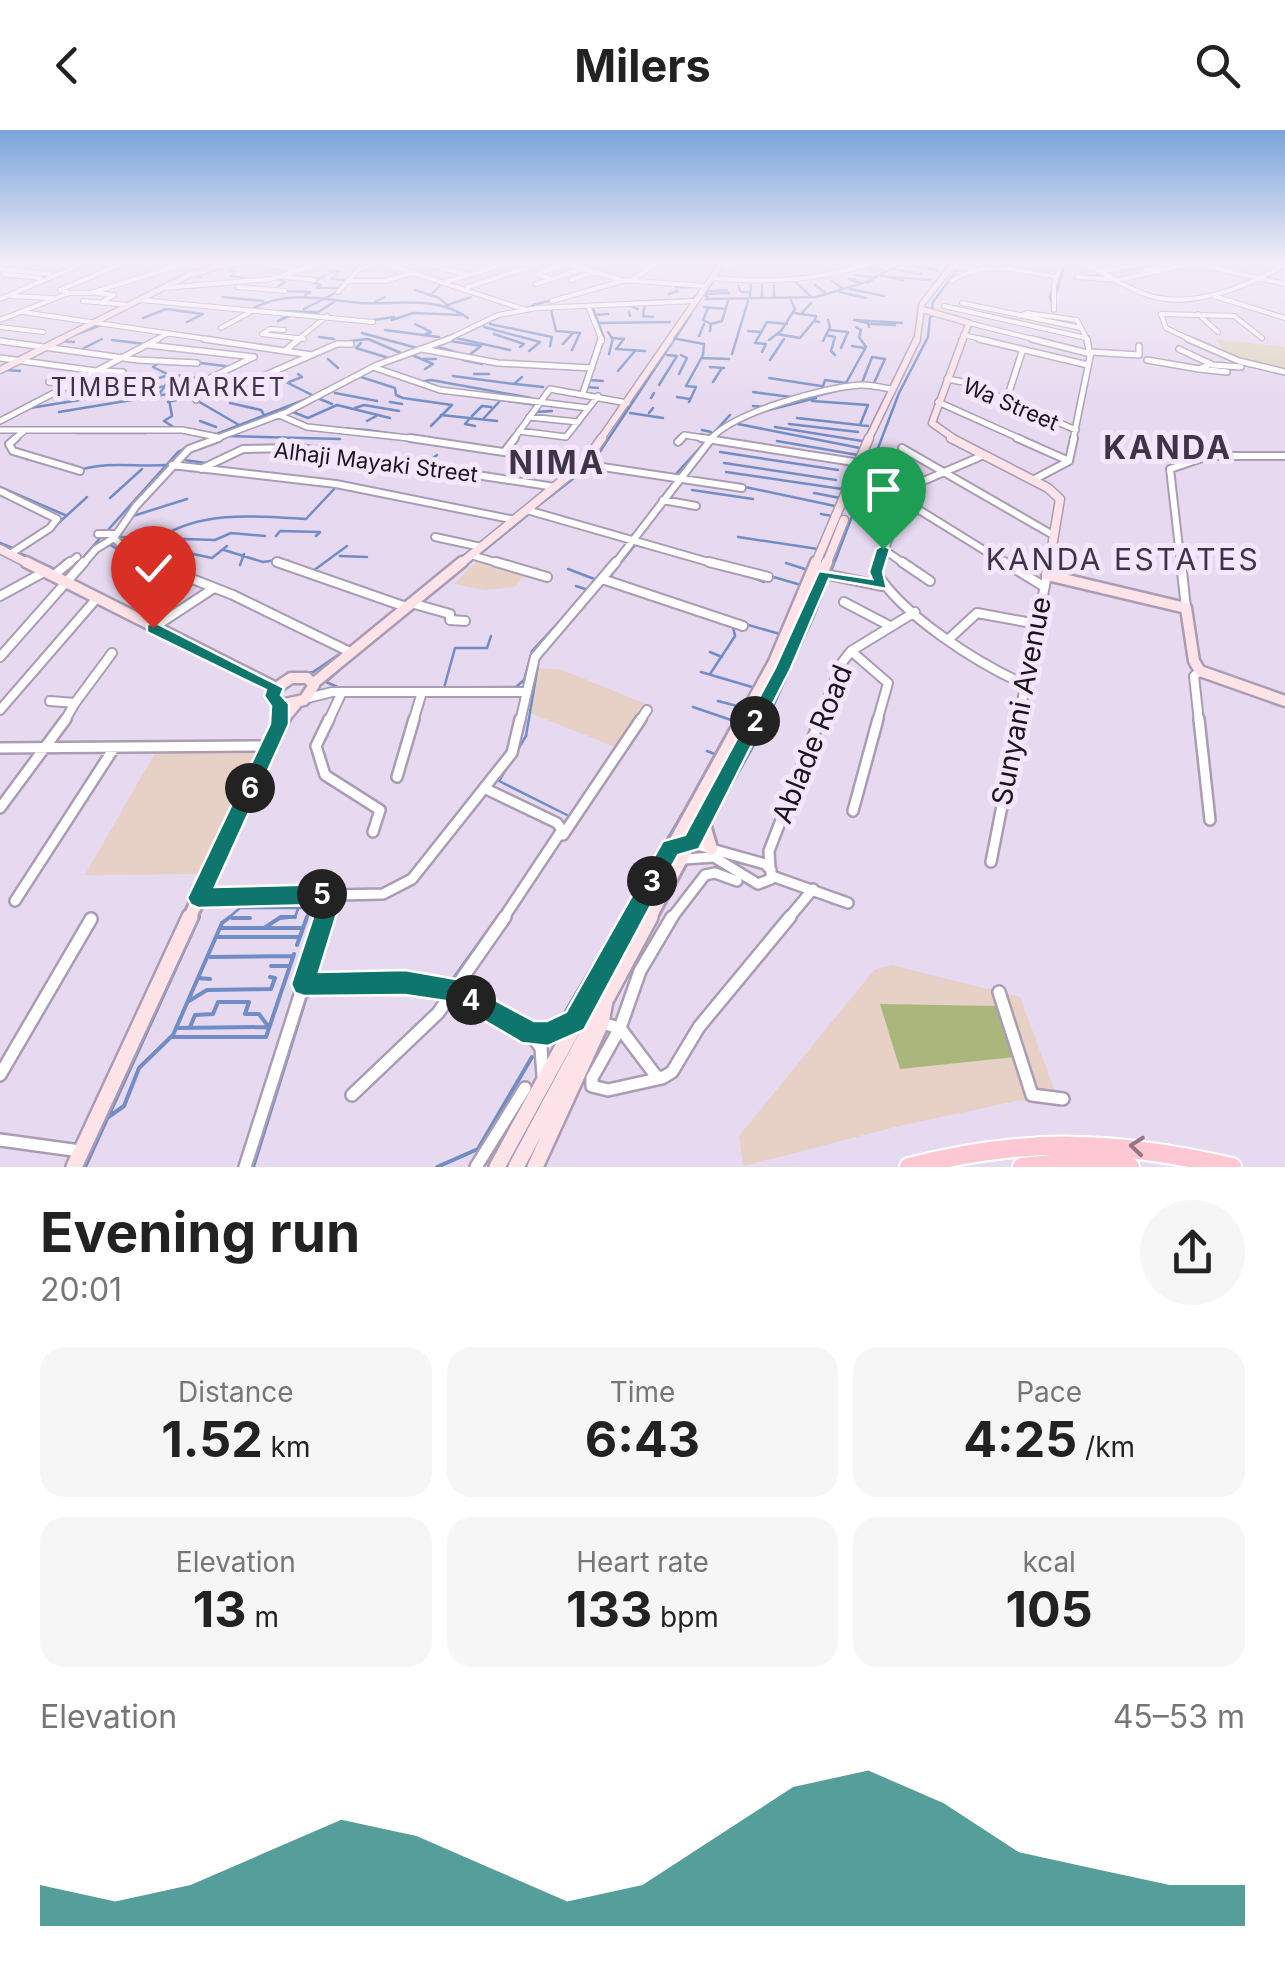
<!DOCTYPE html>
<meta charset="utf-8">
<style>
:root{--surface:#fff;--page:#f6f6f6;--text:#222;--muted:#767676;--accent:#0f766e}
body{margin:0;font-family:Inter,sans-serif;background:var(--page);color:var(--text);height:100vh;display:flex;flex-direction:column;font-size:38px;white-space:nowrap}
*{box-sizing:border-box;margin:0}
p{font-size:32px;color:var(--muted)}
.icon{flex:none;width:55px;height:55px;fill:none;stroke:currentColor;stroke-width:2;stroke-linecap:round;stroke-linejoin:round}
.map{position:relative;height:1037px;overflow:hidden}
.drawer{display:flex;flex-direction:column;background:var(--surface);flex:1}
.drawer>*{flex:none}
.pin{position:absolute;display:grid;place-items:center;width:85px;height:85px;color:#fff;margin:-102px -42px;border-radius:50% 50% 50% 0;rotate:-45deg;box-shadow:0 0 10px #0007}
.pin .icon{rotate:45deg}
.km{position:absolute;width:50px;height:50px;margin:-25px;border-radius:50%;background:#222;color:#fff;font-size:28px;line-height:50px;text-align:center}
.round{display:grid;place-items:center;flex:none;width:105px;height:105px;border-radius:52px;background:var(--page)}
.summary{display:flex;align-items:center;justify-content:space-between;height:170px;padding:0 40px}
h1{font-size:55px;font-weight:700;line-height:75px}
.figures{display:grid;grid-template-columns:repeat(3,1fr);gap:15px;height:170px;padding:10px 40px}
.figures div{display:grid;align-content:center;border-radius:25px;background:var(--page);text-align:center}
.figures b{font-size:50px;font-weight:700}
.figures small{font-size:28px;font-weight:400}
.figures p{font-size:28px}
.chart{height:280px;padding:20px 40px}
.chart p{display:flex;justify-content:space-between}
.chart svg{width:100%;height:180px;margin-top:10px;fill:var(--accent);opacity:.7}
header{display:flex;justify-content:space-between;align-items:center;height:130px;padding:0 40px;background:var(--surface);font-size:45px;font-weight:700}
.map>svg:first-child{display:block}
.industrial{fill:#dfd4bf}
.education{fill:#e7d0c5}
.green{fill:#aab77c}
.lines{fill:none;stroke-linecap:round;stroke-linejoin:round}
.stream-far1{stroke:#728dc5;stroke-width:2.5}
.stream{stroke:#728dc5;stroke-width:4}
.street-far5-casing{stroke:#aa9db3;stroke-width:6}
.street-far4-casing{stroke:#aa9db3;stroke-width:8}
.street-far3-casing{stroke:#aa9db3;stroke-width:10}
.street-far2-casing{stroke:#aa9db3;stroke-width:12}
.street-far1-casing{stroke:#aa9db3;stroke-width:14}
.street-casing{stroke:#aa9db3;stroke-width:16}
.secondary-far5-casing{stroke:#aa9db3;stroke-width:8}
.secondary-far4-casing{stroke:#aa9db3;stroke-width:9}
.secondary-far3-casing{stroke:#aa9db3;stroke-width:11}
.secondary-far2-casing{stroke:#aa9db3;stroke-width:15}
.secondary-far1-casing{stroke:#aa9db3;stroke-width:18}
.secondary-casing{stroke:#aa9db3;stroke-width:20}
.primary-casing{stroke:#fff;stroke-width:22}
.street-far5{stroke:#fff;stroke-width:4}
.street-far4{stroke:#fff;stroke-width:5}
.street-far3{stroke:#fff;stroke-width:6}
.street-far2{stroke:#fff;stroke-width:8}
.street-far1{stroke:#fff;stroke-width:9}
.street{stroke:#fff;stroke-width:11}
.secondary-far5{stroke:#fee3e9;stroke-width:5}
.secondary-far4{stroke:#fee3e9;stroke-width:6}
.secondary-far3{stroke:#fee3e9;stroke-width:8}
.secondary-far2{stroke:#fee3e9;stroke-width:10}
.secondary-far1{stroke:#fee3e9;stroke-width:12}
.secondary{stroke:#fee3e9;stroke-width:15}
.primary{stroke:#fdc8d3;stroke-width:18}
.oneway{stroke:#967781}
.route{fill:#0f766e;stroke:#fff;stroke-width:2.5}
.labels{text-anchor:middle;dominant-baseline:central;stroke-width:10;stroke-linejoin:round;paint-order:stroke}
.far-street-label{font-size:22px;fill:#19141c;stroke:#f4e6fe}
.far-neighbourhood-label{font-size:25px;letter-spacing:2.5px;fill:#3f3446;stroke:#f4e6fe}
.street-label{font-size:28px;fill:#19141c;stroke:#f4e6fe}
.neighbourhood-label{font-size:30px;letter-spacing:2.5px;fill:#3f3446;stroke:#f4e6fe}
.far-district-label{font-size:32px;font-weight:bold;letter-spacing:2.5px;fill:#3f3446;stroke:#f4e6fe}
</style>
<header><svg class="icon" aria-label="back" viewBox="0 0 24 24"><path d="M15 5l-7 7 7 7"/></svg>Milers<svg class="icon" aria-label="search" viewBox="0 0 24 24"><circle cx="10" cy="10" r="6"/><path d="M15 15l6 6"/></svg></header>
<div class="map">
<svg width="1285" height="1037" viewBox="0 0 1285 1037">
<rect width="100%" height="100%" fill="#e7d9f0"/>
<path class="industrial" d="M1215,209L1285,217V240L1236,235Z"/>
<path class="education" d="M477,431L526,443L515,457L485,460L454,454Z
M538,538L562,540L646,574L615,617L530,583Z
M155,623H256L200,744L85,745Z
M891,835L1020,867L1059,972L1016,971L899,996L743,1036L739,1006L874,840Z"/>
<path class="green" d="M880,874L998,876L1015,927L900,939Z"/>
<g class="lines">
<path class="stream-far1" d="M881,132L893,135
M909,132L933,138
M919,132L935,135
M239,134L229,141L236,142L231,146L249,149
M905,134L938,141
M869,137L882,140
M865,139L878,142
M892,139L921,144
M330,141L339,142L331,149L346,150
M326,145L312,152L320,155L317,158H338
M856,145L871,147
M191,146L201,147
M893,147L930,150
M855,149H849L860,153
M832,151L842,158
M796,152L811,167
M868,153L879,145L903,150
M762,155V168
M774,155V168
M815,155L826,163
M738,156L741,162H749
M675,157H691
M189,158L241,153
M274,159L285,152L277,149
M850,159L884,166
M415,160L439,168L448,176
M284,161L310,162L305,165
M473,161L522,178
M708,161L727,160
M840,162L866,168
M669,164L678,161
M705,164L729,163
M431,165L442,153
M926,165L951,132
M1056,165L1065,132
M222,167L263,171
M708,167L704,165L713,150
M750,168L751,155
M693,169L699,163
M706,169L816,167L863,153L905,132
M375,172L385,167
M645,173L643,186L653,187
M626,174L638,179
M448,175L471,167
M533,175L549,171
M572,175L691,169
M592,176L604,208L601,218
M1053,176L1050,167L1058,135
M704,177L726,179
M708,178L703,190L711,194L710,201
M252,179C286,159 324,170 360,173C397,175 436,165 468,188
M304,179L337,162
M551,180L556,201
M932,180L933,172L963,132
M280,181L317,182
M629,182L630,186
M795,183L801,184L811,173
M801,184L816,186L814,191L819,192
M320,185L315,184L334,172
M494,185L534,176
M594,185L608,184
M143,188L166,179L203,184L187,192
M373,190L394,187
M392,190L413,183L462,185
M278,191L289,186
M599,193L670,192
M917,193L919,176
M415,194L431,202L426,204
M490,194L552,207L550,216
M711,194L722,191L728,171
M871,194L895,195
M484,197L540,212
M869,197L868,193L854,190L902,193
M156,200L207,207
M385,200L439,207
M829,200L848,202L841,218
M556,201L580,203L572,220
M748,201L761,202
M608,202L612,208L624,209L616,219L645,221
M362,203L417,218
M494,204L524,214L520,217
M777,204L800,208L815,190
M826,205L835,207L831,221L835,225
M72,206L101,195
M699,206L704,194
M319,207L334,209
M456,208L510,220
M452,209L499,187
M677,209L704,214L703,225L686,256L696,257L689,272
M112,210L145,214
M769,210L781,201L795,179L791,170
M62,211L74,212
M450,211L481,216L468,226
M823,211L830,197L828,190
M341,212L368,209L401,223
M434,212L455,204
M361,213L356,218L389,228
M563,214L572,204
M435,216L455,222
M852,216L864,218
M80,220L102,209
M529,221L539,213
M762,222L766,214L755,213L767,192L787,194
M609,224L613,208
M732,224L748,171
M412,225L433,234L425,239
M702,228L729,229
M328,229L338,238
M423,229H436
M463,230L482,234
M770,230L784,209
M201,233L232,237
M157,234L153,237L167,244L206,249
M710,237L724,238
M375,239L438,261L537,275L504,320L367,300L309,296L284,286Z
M6,240L20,241
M618,241L634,222
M474,244H489
M679,244L687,228L681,225
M272,245L312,265
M453,246L514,254L522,247
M361,247L395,258L396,265L403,268L452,275
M159,248L172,244
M769,248L821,256
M589,250L603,251
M289,252L302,247L298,244
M420,252L431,250L531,268
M713,252L722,238
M862,253L872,227L885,229L873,255
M515,254L543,257
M659,255L677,226L667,225
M586,257L598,258
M822,259L825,250L846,253L866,217L859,207L861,200L856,197
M567,260L599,265
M753,262L791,267
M160,263L167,253
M335,263L377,271
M677,267L690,269
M651,268L654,263
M320,269L332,274
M196,270L239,295
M796,271L836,261
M812,271L868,275L860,295
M168,272L189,267
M390,272L402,274
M230,273L261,280L264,285
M753,276L765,277
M30,278L166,256
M355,278L364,275L399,281
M59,282L168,264L172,286L164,291L172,296L168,298
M293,282L308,288L337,275L390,288
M536,282L552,281
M761,282L816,268
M630,283L663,288
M649,283L653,278
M441,285L497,291
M472,286L482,276L491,277
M470,288L465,294L475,296
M484,288L499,272
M797,288L868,296
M200,291L216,297
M367,291L378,285
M733,293L860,318
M789,294L858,302
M431,296L451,276
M775,297L862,311
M190,299L216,304
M702,300L711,302
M77,303H146
M214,305L309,268
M226,306L340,309
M777,311L858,325
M860,319L900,237
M720,322L838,340
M26,329L38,331
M184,330L206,333
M593,332L691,184
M427,333L437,325
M724,333L836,350
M80,340C106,331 137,337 165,335
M726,342L842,359
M675,345L730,285
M506,347L516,334
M0,357L65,385
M745,357L835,376
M692,360L753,369
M814,363L840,368
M110,368L142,339
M534,379L587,338
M821,384L832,386
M133,386L187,369
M52,399L87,367
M108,400L178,322L207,308
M276,406L280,401L320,402L316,406
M121,407L215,410L231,403L265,406
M161,407C203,380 258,386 306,389L336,357
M738,407L818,419
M0,413L15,419
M110,415L125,423
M28,416L42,407
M224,420L263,432L277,430
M19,423L57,440
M340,426L367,427
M462,427L491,404
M146,428L179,421L212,428L227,416
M80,431L101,407
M786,433L808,440
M240,435L244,424
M568,439L597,450
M313,441L347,416
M742,443L764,452
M770,446L801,455
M614,450L611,445L635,415L657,420
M447,451L530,383
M82,454L122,475
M576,456L588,460
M407,470L436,447
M137,493L170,510
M745,494L780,504
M349,517L393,482
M0,521L38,478
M359,522L326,552L340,558L516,557L524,550L532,521L580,469
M710,522L722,527
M538,535L526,606L499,651L567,685
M701,542L752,557
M291,544L313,542L341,523L324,513
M710,544L735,506L733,497
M244,548L264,558
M444,558L455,518H487L491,506
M718,571L741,577
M272,577L278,581V587
M693,577L734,591
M740,583L774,519
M194,621H227
M707,621L717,625
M709,695L763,599L814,486L899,263L928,207L930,187L934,185
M195,760L260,624L250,620
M211,760L243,688
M331,786L335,772
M232,788H250
M197,789L203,777
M227,789L240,778H310L306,789
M278,789L295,787L298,779
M496,789L520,756
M620,789L707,642"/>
<path class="stream" d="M232,788H250
M220,798H264L281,787H295
M265,798H302
M217,807H299
M297,815L307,787
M210,827L292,826
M271,836H290
M315,836L322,847H370
M471,845L468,856L472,860L542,898
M408,847L451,851
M198,848L210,849
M452,851L498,787
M363,858L410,859
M189,871L207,860L271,859L275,848L270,847
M559,893L622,787
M190,897L195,885L213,884L218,872H249L245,884H259L268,896
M177,898L267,897
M172,907H266L294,824
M107,988L124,976L139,938L173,905L222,793L230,787
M85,1037L199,787
M253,1037L306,867L320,859
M437,1037L478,1019L532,927"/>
<defs>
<path id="street-far5" d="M380,132L526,180
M419,132L468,145
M560,132L622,150L705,156
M843,132L864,136
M1079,132C1102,140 1120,155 1142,163C1188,182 1245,157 1285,135
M0,133L20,136
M321,133H340
M1192,133L1285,154
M259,134L295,139
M719,137L742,132
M955,137L971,139
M0,139L50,144
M1143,141L1175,132
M1097,142L1155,132
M4,144L40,148
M286,147L314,150
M1077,147L1118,150L1195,133
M712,148C768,153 821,151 874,132
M551,149L537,144L566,134
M633,149L660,132
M571,150L594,142
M348,151H385L412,143
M952,151C983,129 1022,141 1056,147
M445,152L512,132
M536,154L583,139
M238,157L285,161
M468,157L544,132
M163,158L271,149L325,132
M338,162L358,140L379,132
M69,163L60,160L126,132
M96,163L114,165L104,171
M11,166L52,168
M1214,166L1285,188
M0,169L87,132
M141,170L373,192
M83,171L130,175
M552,171L626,150
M962,173L1081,198
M588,176L602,211
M944,176L1086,208
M1054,180V155L1062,132
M23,182L220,211
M1198,184L1218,202
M1019,186L1027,183L1077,190L1088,211
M0,190L69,163H91L190,132
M969,193L1041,211
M0,197L43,202
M221,198L252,181
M284,200L270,199L262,204L304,209
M963,205L990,211
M153,211L169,203
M296,211L327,186
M444,211L498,185L537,178L696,171
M1193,211L1166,198L1161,184L1234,186L1262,208"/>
<path id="street-far4" d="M204,209L312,225
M979,209L1088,235
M1032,209L1091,224
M1188,209L1239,231L1285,242
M0,211L138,230L197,233
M148,215L254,227
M422,219L498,233L592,238
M1179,219L1213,235L1241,237
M286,220L299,209
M1091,222L1139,225V216
M0,228L96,241
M1147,230L1199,239L1210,234
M373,237L440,260L588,278
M1199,239L1227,242
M101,241L123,242
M947,249L963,252L1076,300
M49,252L71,254
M224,263L337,214H351
M583,263L601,209
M998,268L1009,262L1022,222
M196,270L194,261L208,249L254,227
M938,272L1023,310
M279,285L307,297L427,310
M529,287L578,292
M0,291L158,209
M0,300H182L217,307
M519,301L566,307L598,266
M13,310L24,301
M212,310L287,282L377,235L449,209
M513,310L550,259L627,273
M680,310L684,305L717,310
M710,310C731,283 825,257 860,255C870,254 882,258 892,259
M1073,310L1090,227L1087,209"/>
<path id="street-far3" d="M16,308L9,314L13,321L80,341
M410,308L742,358
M701,308L860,333
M1017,308L1069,331
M678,312L682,308
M902,318L1053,405
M505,321L515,308
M172,335L336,354L515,390
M201,339L243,319L300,318L555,357
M1033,350L1069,331L1074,308
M0,361L57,389L50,398L10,424
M663,370L696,376
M900,373L916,378L1008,435
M527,380L719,435
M98,404H115
M435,407L481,417
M114,408L136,376L189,319L219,308
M114,408L131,425L156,435
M883,419L906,435
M471,425L505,435
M276,432L284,435
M67,435L77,427
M82,435L96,419L114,408
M614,435L712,308
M879,435L907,358L984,325
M1181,435L1170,339L1208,326H1285"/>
<path id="street-far2" d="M149,432L233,465L350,522
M277,432L406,477
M496,432L547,447
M709,432L768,447
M880,432L876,442C903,486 977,533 1024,554
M902,432L930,451
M1004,432L1043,456
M1181,432L1186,478
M824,444L882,456
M54,445L70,432
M602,449L743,496
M0,466L46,441
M844,472L890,496
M411,473L450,484V490L465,491
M153,498L214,458
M950,508L977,483L1037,494
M851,521L888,553L877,592
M0,527L84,432
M308,568L332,562H526
M50,571L75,573L64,592
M75,573L112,523
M0,580L97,468
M328,592L342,562
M413,592L422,562
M520,592L535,527L616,432
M639,592L647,580
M819,592L841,534L851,521L915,482
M1018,592L1047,445
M1199,592L1194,546L1200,541"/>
<path id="street-far1" d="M329,589L316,616L325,645L380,680L373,702
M1199,589L1210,690
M0,618L270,616
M397,647L414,589
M484,658L557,693L562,700L503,789
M0,678L66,589
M853,681L878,589
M563,705L641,589
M684,729L714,727L758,754L771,749V740L765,734L690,713
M991,732L1019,589
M770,738L769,721L820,589
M772,746L848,773
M199,768L383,764L412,749L512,623L520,589
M15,771L114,618
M324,789L332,764
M671,789L705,745L715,743L737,751
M788,789L813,759"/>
<path id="street" d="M303,854L405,852L455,861L531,904L541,918L543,946
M999,862L1032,965L1063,969
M601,893L620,898L656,946L662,948L672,942L699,897L790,787
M531,904L548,903L574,892
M0,945L91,789
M662,948L608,960L592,956V948L620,898L640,841L672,787
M352,965L438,883L505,787
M0,1010L80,1021
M245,1037L325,787
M476,1037L525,958"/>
<path id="secondary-far5" d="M921,179L969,193L962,211
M57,211L189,145L235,132
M668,211L723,132
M917,211L922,174L955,132"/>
<path id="secondary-far4" d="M0,240L62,209
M600,310L670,209
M868,310L917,209
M956,310L932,293L963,209"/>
<path id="secondary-far3" d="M951,308L1048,358L1060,369L1049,435
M0,419L31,435
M459,435L585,332L602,308
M815,435L869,308
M826,435L844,390"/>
<path id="secondary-far2" d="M26,432L276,558
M1049,432L1047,445L1186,478L1194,531L1200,541L1285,571
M314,553L462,432
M276,558L291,548H307L314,555L304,570L280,575
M281,592L296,574
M741,592L774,532L816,432
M754,592L783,538L827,432"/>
<path id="secondary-far1" d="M703,692L711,719
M189,789L283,589
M633,789L743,589
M649,789L756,589"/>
<path id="secondary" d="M74,1037L190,787
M497,1037L634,787
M516,1037L650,787
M535,1037L601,893L605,871"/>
<path id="primary" d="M909,1037C1025,1007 1116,1010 1232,1037
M1022,1037L1072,1032L1130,1037"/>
</defs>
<use href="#street-far5" class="street-far5-casing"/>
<use href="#street-far4" class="street-far4-casing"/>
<use href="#street-far3" class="street-far3-casing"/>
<use href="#street-far2" class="street-far2-casing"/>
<use href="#street-far1" class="street-far1-casing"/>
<use href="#street" class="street-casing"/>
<use href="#secondary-far5" class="secondary-far5-casing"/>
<use href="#secondary-far4" class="secondary-far4-casing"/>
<use href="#secondary-far3" class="secondary-far3-casing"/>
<use href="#secondary-far2" class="secondary-far2-casing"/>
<use href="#secondary-far1" class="secondary-far1-casing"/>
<use href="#secondary" class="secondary-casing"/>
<use href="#primary" class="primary-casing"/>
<use href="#street-far5" class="street-far5"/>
<use href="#street-far4" class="street-far4"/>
<use href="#street-far3" class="street-far3"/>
<use href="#street-far2" class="street-far2"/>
<use href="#street-far1" class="street-far1"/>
<use href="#street" class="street"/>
<use href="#secondary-far5" class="secondary-far5"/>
<use href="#secondary-far4" class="secondary-far4"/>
<use href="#secondary-far3" class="secondary-far3"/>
<use href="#secondary-far2" class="secondary-far2"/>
<use href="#secondary-far1" class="secondary-far1"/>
<use href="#secondary" class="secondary"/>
<use href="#primary" class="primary"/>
</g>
<defs><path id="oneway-chevron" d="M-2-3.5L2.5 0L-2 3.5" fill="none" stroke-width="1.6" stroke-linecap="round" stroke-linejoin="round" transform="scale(2.5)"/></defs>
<use class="oneway" href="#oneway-chevron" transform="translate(1137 1016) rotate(-174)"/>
<linearGradient id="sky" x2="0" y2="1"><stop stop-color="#79a4da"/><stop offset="0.48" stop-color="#f4eef8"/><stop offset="1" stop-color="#f4eef8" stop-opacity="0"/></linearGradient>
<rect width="1285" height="277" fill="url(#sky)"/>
<path class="route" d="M883,415L890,419L883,442L887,459L829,449L791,538L699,719L678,725L584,900L548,916L522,913L452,872L405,865L304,866L295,863L291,854L317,775L198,778L191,775L187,768L191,760L270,594L271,576L264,566L266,560L147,502V494H158L284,558L281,565L289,574V594L215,757L332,754L340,757L343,764L319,842L405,840L456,849L534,891H547L566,882L663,711L685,705L775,538L819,441L872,449L869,442L876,419Z"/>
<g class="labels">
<g class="far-street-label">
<text transform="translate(1011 274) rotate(23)">Wa Street</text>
<text transform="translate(376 332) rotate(7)">Alhaji Mayaki Street</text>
</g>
<g class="far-neighbourhood-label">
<text x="169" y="257">TIMBER MARKET</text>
</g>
<g class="street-label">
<text transform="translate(1021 571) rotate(-79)">Sunyani Avenue</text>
<text transform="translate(812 614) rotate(-68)">Ablade Road</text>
</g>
<g class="neighbourhood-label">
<text x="1123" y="429">KANDA ESTATES</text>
</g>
<g class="far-district-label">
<text x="1168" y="317">KANDA</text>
<text x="557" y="332">NIMA</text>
</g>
</g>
</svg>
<div class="pin" style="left:883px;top:419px;background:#1e9e55"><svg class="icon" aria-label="arrive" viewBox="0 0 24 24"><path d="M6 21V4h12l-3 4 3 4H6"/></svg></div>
<div class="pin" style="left:153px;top:498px;background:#d93025"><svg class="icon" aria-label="check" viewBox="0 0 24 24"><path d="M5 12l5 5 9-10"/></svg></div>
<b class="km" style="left:755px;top:591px">2</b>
<b class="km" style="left:652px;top:751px">3</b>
<b class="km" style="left:471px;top:870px">4</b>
<b class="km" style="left:322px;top:764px">5</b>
<b class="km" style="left:250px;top:658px">6</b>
</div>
<section class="drawer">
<div class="summary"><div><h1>Evening run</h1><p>20:01</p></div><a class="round"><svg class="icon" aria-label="share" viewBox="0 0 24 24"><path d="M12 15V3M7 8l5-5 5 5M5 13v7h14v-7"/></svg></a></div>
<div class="figures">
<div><p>Distance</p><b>1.52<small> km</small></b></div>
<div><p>Time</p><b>6:43</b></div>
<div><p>Pace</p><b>4:25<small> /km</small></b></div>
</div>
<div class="figures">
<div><p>Elevation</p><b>13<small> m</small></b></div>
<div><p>Heart rate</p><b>133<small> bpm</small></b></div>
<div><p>kcal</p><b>105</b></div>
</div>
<div class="chart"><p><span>Elevation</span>45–53 m</p>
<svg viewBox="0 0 160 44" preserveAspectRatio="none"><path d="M0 44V34L10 38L20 34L30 26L40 18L50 22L60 30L70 38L80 34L90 22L100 10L110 6L120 14L130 26L140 30L150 34L160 34V44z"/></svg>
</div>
</section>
